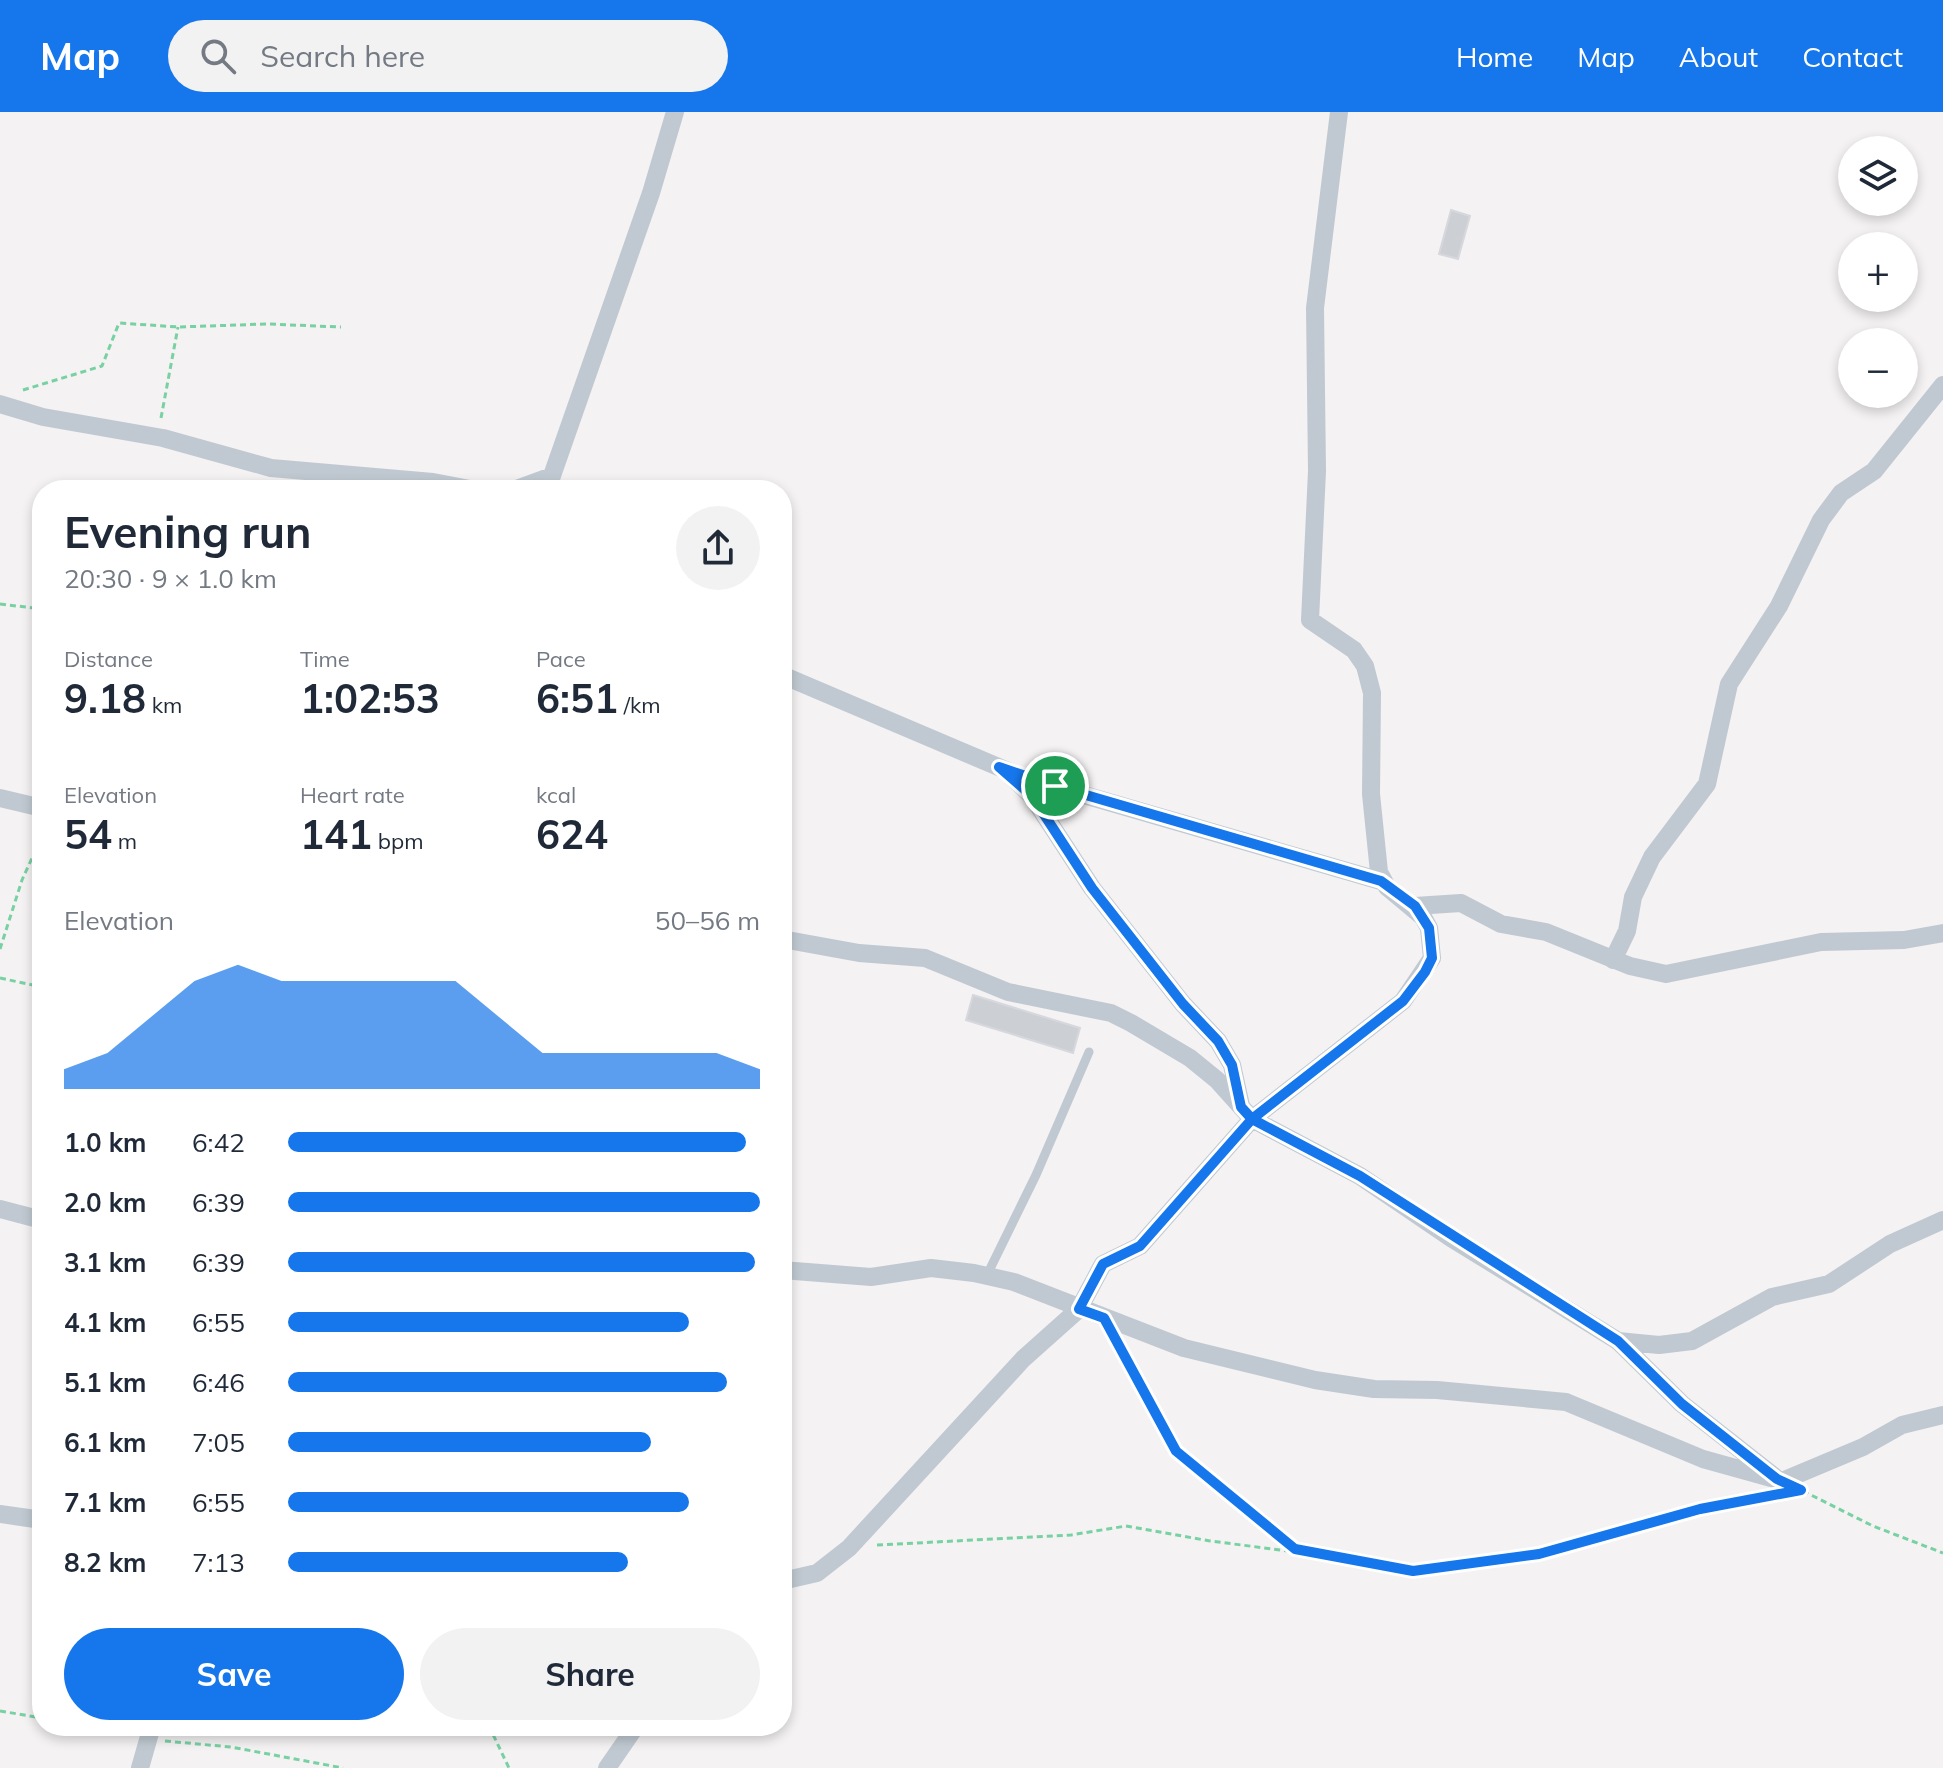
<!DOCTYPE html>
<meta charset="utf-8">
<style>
:root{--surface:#fff;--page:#f2f2f3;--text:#1f2937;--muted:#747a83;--accent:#1676eb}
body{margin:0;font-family:Mulish,sans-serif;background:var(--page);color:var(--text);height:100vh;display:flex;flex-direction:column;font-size:30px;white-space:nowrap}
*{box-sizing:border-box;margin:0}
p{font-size:26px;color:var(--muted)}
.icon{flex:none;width:44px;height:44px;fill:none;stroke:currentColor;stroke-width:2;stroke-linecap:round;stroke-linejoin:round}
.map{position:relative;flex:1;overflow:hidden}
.panel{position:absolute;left:32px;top:368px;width:760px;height:1256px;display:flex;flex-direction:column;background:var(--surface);border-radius:32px;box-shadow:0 4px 12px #0003}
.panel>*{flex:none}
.buttons{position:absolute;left:1838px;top:24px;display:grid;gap:16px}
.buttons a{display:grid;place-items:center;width:80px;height:80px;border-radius:50%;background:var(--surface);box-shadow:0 4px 12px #0003;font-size:40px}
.pin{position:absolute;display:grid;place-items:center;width:68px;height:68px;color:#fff;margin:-34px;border:4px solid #fff;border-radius:50%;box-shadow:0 2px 8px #0007}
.round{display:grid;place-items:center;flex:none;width:84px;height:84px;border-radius:42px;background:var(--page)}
.headline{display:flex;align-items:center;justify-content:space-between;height:136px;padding:0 32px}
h1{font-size:44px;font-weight:700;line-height:60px}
.stats{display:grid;grid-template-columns:repeat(3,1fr);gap:12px;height:136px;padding:8px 32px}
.stats div{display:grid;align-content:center}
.stats b{font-size:40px;font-weight:700}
.stats small{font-size:22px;font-weight:400}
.stats p{font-size:22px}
.chart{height:224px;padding:16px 32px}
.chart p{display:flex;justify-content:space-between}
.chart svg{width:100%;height:144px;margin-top:8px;fill:var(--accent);opacity:.7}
.button{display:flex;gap:16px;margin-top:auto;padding:16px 32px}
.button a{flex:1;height:92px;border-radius:48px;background:var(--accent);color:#fff;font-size:32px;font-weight:700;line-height:92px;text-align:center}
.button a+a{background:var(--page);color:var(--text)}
ul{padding:0 32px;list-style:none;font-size:26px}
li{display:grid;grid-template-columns:128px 96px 1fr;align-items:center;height:60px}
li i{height:20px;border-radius:10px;background:var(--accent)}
header{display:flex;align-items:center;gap:48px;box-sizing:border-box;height:112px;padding:0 40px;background:var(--accent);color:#fff}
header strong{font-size:38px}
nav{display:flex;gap:44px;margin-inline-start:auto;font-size:28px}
.search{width:560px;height:72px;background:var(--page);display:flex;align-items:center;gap:20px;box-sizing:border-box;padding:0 28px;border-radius:44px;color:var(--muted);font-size:30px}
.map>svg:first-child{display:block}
.building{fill:#cccfd4;stroke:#d6d8dd;stroke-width:2}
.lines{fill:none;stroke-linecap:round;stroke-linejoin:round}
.path{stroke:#78d1a3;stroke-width:3;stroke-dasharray:6 4;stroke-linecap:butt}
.lane{stroke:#c0c9d1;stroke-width:9}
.street{stroke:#c0c9d1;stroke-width:18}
.route-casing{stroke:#fff;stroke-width:16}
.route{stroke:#1676eb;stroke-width:10}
</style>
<header>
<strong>Map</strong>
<div class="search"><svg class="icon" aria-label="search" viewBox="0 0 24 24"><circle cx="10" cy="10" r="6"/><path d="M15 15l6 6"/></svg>Search here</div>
<nav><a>Home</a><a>Map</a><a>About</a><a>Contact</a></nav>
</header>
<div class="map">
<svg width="1943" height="1656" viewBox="0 0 1943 1656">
<rect width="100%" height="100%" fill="#f4f2f2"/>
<path class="building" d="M1451,98L1470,104L1458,147L1439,142Z
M973,883L1080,916L1073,941L966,908Z"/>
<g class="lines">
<path class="path" d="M23,278L102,254L119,211L178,215L267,212L341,215
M161,306L178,215
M0,492L42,497
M0,837L22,768L42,724
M0,866L42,875
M1116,1229L1176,1339L1295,1437
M1803,1379L1873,1414L1943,1441
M877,1433L1071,1423L1126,1414L1210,1429L1383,1451L1413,1459L1539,1442L1700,1397L1767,1385
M0,1599L42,1606
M99,1614L130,1617
M489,1614L509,1656
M165,1629L231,1635L343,1656"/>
<path class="lane" d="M987,1163L1036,1063L1089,940"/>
<path class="street" d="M0,292L43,305L163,326L271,356L433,370L475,378
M514,378L552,364
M547,378L651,81L675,0
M782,563L1022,665L1381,769
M1011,664L1032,684L1092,776L1183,892L1218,929L1232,953L1241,994
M0,686L42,696
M1415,794L1461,791L1501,812L1546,820L1630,854L1666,862L1821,830L1904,828L1943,821
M782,827L859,841L925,846L1008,880L1111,901L1131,911L1190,946L1217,968L1252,1007L1360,1064L1451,1126L1618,1229L1682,1292L1775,1365
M1613,848L1627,819L1633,785L1652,745L1707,672L1729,572L1779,494L1821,408L1841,381L1874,359L1943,273
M0,1097L42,1108
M782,1158L871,1165L931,1156L974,1161L1014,1170L1184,1236L1315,1268L1374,1277L1437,1278L1566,1290L1703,1347L1782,1369L1863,1335L1902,1313L1943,1303
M1618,1229L1659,1233L1692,1229L1772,1185L1829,1172L1890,1132L1943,1108
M0,1402L42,1408
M782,1469L817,1461L849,1436L1023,1247L1079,1197L1103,1152L1140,1134L1252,1007L1403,889L1432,846L1429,816L1423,805L1387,775L1379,760L1371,682L1372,581L1365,554L1354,538L1310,508L1317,359L1315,196L1339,0
M140,1656L152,1614
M607,1656L636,1614"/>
</g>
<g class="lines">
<defs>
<path id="route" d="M1055,674L999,655L1032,684L1092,776L1183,892L1218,929L1232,953L1241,995L1252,1007L1140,1134L1103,1152L1079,1197L1104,1206L1176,1339L1295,1437L1413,1459L1539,1442L1700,1397L1801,1378L1777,1367L1682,1292L1618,1229L1360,1064L1252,1007L1403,889L1425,860L1432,846L1429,816L1415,794L1381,769L1055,674"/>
</defs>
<use href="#route" class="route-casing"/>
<use href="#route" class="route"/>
</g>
</svg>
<div class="buttons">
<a><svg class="icon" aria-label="layers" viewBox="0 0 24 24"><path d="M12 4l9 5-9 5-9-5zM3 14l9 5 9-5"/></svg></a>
<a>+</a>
<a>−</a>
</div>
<div class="pin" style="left:1055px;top:674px;background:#1e9e55"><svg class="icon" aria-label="arrive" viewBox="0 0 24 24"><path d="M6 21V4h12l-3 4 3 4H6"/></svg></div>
<section class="panel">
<div class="headline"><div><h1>Evening run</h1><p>20:30 · 9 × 1.0 km</p></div><a class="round"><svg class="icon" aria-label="share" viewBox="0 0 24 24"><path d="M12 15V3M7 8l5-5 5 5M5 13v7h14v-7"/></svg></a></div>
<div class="stats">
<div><p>Distance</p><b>9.18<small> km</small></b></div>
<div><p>Time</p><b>1:02:53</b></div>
<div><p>Pace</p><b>6:51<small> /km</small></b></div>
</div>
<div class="stats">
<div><p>Elevation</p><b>54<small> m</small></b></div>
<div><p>Heart rate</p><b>141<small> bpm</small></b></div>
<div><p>kcal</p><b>624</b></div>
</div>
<div class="chart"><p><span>Elevation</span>50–56 m</p>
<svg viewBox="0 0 160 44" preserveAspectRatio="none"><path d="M0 44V38L10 33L20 22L30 11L40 6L50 11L60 11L70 11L80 11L90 11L100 22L110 33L120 33L130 33L140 33L150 33L160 38V44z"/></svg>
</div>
<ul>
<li><b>1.0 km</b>6:42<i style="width:97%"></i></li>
<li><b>2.0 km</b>6:39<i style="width:100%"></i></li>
<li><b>3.1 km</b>6:39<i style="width:99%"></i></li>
<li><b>4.1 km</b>6:55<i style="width:85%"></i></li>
<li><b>5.1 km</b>6:46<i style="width:93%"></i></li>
<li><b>6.1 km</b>7:05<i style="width:77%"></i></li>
<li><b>7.1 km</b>6:55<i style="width:85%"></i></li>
<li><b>8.2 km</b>7:13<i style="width:72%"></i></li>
</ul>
<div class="button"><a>Save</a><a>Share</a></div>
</section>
</div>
